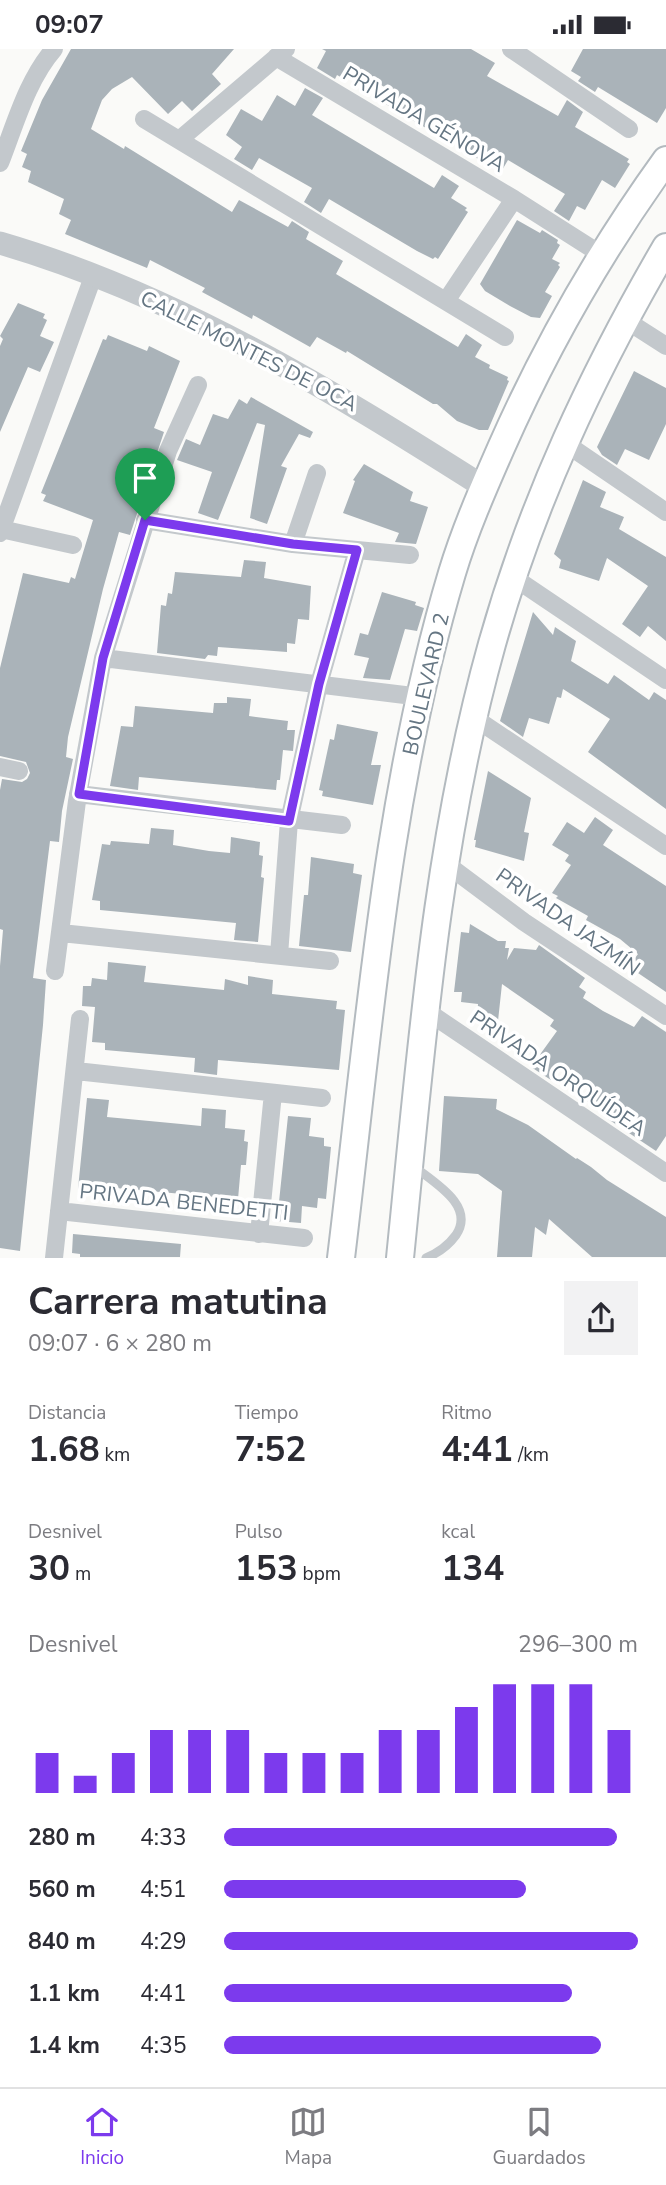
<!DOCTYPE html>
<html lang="es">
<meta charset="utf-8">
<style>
:root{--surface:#fff;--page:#f2f2f3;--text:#2b2b33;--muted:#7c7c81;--line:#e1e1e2;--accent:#7c3aed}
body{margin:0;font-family:"Nunito Sans",sans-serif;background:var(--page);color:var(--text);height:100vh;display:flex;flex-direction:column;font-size:26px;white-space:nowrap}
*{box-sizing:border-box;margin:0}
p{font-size:23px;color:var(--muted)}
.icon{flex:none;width:38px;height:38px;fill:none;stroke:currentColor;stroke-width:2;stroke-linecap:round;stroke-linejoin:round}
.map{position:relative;height:1209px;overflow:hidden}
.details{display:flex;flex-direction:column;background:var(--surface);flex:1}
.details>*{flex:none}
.pin{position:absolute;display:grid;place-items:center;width:60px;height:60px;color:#fff;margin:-72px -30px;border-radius:50% 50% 50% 0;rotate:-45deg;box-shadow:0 0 7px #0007}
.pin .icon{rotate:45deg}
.round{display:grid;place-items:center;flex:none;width:74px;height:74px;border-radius:0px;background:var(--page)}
.overview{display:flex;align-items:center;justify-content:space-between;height:119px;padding:0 28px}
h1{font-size:38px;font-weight:700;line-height:52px}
.metrics{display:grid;grid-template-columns:repeat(3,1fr);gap:10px;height:119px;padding:7px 28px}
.metrics div{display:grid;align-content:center}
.metrics b{font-size:35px;font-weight:700}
.metrics small{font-size:19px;font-weight:400}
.metrics p{font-size:19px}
.chart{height:196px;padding:14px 28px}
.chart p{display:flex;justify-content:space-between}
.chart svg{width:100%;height:126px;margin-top:7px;stroke:var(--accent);stroke-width:6}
ul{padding:0 28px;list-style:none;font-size:23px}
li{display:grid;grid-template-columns:112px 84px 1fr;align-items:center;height:52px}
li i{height:18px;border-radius:9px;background:var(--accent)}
.status{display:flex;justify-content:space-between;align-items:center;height:49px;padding:0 35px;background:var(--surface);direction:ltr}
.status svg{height:19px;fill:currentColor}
.dock{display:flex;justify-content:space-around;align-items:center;height:98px;border-top:2px solid var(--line);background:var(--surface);font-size:19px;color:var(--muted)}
.dock a{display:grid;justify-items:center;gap:4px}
.dock .active{color:var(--accent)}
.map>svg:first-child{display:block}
.building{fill:#aab3b9}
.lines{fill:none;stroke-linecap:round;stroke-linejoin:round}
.secondary-casing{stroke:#b3babf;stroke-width:30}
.service{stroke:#c3c8cc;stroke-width:9}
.minor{stroke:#c3c8cc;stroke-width:18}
.tertiary{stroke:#c3c8cc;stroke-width:23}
.secondary{stroke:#fff;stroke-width:26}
.route-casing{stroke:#fff;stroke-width:14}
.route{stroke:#7c3aed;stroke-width:9}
.labels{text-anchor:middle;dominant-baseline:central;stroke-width:7;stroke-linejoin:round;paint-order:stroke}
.street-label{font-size:21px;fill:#657683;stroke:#fff}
</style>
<div class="status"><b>09:07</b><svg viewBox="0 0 49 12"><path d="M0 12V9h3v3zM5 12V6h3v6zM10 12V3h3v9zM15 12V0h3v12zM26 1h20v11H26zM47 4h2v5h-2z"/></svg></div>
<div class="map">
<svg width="666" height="1209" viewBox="0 0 666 1209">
<rect width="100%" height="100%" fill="#fafaf8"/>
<path class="building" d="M71,0H234L212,25L221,35L192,62L182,52L168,65L132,28L112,40L102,51L91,80L124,100L125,97L232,163L239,151L288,178L292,172L309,183L306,190L343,212L336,225L458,298L466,285L482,296L475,308L490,316L489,319L508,328L507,331L509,332L488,381H479L457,372L437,355H433L347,302L346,304L317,288L310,298L253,266L252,270L202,243L205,239L150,211L147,219L65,185L71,171L59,165L64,150L28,133L31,122L22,118L27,105L21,102L42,51Z
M322,0H471L495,14L487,27L558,67L567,51L583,63L575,78L629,110L627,113L630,115L615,139L602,131L585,161L577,157L569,172L554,162L565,145L508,111L501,123L466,103L473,91L438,70L431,82L379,51L386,39L351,18L344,30L337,26L335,30L317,19L326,2Z
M583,0H666V59L657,74L598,38L595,43L578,32L581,28L571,22Z
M305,39L323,49L312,66L434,139L442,126L459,137L451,149L467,159L465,161L468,163L438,210L435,208L433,210L417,202L329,150L321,164L304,153L312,139L259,109L252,121L234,110L242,98L226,86L241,60L262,72L277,46L295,57Z
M517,171L540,184L542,181L558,191L557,194L560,196L552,210L560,214L558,216L560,218L545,243L552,247L540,269L531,268L510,257L485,242L480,235Z
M18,254L45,265L43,269L47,271L40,287L54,293L40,323L28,318L0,383V297L3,290L0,287Z
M108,286L147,302L149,297L180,312L154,379L164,383L130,486L119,483L103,540L68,688L66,708L73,710L62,762L59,793L50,792L33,929L46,931L43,976L20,1202L0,1199V917L3,881L0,880V741L2,730L22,733L27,730L30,724L26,713L0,707V619L23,524L69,534L71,528L75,530L93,471L43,452L46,446L41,444L103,290L106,291Z
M634,322L666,339V375L649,411L625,400L617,416L602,406L597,398Z
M251,348L313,383L310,389L299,385L281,417L287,419L267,475L250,469L265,376L257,374L218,471L198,464L212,423L177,411L186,390L200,396L213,365L228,370L239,350L247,355Z
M364,415L413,443L410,452L428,458L416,495L395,493L399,484L343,464L355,432L353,431Z
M583,431L606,443L600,458L624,468L619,480L666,508V592L648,577L640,588L622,575L648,537L607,509L599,532L559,519L561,511L554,505Z
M244,511L266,513L264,529L311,537L309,571L298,570L295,595L287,594V603L218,598L217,607L208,606L205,610L157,604L161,556L166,557L168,544L172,545L175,523L241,528Z
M382,543L416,553L415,556L424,559L417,582L405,580L390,631L363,629L369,609L354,606L360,584L368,586Z
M533,563L553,586L555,578L576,592L571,612L608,635L614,626L649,651L654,643L666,651V760L588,703L610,670L563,640L561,649L557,648L549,675L529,669L523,688L500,672Z
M227,648L251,650L249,667L288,672L287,681H295L293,702L283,701L280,731H277L276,741L139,728L138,741L110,737L121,677L133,678L135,657L213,664L214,654H227Z
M337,675L378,683L371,716H381L373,756L322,747L323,742L319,741L330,690L334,691Z
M488,722L531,749L524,783L529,784L524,812L475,798L476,791H474Z
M595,768L613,781L603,796L666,837V943L638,924L642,918L633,912L638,905L620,890L586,871L588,867L556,849L558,847L552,844L571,816L565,812L569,806L552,796L567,773L584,784Z
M151,779L174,781L173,796L209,802L230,804L231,788L260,793L259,806L263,807L261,828L264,829L258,893L234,891L236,874L100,861V852L92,851L102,795L110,796L111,792L149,795Z
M311,808L354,815L353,824L362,826L351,903L299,897L304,846H308Z
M470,875L498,892H506L505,899H509L507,911L514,899L536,901L539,896L585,929L579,938L586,943L583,949L603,962L634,978L642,967L666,983V1087L656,1102L608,1070L609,1067L587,1052L594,1041L561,1016L551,1031L531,1018L557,982L550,977L554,971L502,935L498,972L477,970L478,955L461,953L462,943H454L461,883L469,884Z
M108,913L146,917L144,933L224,941L225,930L248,936V927L273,931L272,945L337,952L336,960L345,961L339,1021L218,1011L217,1026L194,1023L195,1009L105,1001V994L92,993L95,958L82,957L83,937H91L92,929L107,931Z
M444,1047L497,1050L496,1060L528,1076L576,1110L577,1109L591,1118L607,1131L666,1168V1208H592L549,1170L546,1186L535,1178L532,1208H497L502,1142L478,1125L439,1122Z
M87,1049L109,1051L107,1068L181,1075L201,1077L202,1059L226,1061L225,1079L245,1081L244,1092L248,1093L246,1116H241L238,1150L116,1139L78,1140Z
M288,1067L311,1069L309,1087L324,1089V1097L331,1098L326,1150L318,1149L317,1159L302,1157L301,1174L277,1172Z
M73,1185L181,1195L180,1208H80V1205L72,1204Z"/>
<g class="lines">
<defs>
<path id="secondary" d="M341,1209C369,980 386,745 452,524C465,481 483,440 501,399C546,297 601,201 666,111
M400,1209C421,1003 436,795 492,595C532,453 592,325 666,198"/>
</defs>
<use href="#secondary" class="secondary-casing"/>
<path class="service" d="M412,1116C433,1133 476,1156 456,1186C448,1197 438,1204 426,1209"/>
<path class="minor" d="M511,0L629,80
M276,8L514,150L602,206
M144,70L505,288
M179,91L286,0
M0,114C15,76 27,31 54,0
M446,252L514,150
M624,270L666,297
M565,394L666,463
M145,471L293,495L410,506
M1,480L73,496
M0,484L94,225
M293,495L317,424
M513,528L666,631
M103,609L421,648
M473,668L666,797
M0,718L19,722
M78,745L342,776
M445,814L524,873L666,967
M61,884L330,912
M279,906L289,772L319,635L357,501
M55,922L77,752L103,609L168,402L198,336
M425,961L666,1124
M76,1022L322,1049
M59,1162L304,1189
M259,1185L273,1044
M54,1209L80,970"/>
<path class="tertiary" d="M0,194C175,245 331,341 484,438"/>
<use href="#secondary" class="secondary"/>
</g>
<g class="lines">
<defs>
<path id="route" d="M145,471L293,495L357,501L319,635L289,772L79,745L103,609Z"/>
</defs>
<use href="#route" class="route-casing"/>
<use href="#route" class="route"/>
</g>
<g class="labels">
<g class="street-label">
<text transform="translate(424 70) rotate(31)">PRIVADA GÉNOVA</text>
<text transform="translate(249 302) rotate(27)">CALLE MONTES DE OCA</text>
<text transform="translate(426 635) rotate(-77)">BOULEVARD 2</text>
<text transform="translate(568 873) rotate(35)">PRIVADA JAZMÍN</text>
<text transform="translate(558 1024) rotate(34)">PRIVADA ORQUÍDEA</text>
<text transform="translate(184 1153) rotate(6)">PRIVADA BENEDETTI</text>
</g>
</g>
</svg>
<div class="pin" style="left:145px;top:471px;background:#1e9e55"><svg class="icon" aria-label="arrive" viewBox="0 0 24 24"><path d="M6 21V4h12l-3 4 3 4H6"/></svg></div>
</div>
<section class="details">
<div class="overview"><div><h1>Carrera matutina</h1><p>09:07 · 6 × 280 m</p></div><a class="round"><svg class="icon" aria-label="share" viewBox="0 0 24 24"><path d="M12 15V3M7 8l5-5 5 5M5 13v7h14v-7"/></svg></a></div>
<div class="metrics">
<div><p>Distancia</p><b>1.68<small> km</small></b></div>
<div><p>Tiempo</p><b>7:52</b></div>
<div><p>Ritmo</p><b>4:41<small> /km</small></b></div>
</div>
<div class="metrics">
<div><p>Desnivel</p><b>30<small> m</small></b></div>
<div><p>Pulso</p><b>153<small> bpm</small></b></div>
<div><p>kcal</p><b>134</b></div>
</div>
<div class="chart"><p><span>Desnivel</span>296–300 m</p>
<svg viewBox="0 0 160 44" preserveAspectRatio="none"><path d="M5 44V30M15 44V38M25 44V30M35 44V22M45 44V22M55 44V22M65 44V30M75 44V30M85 44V30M95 44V22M105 44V22M115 44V14M125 44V6M135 44V6M145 44V6M155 44V22"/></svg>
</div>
<ul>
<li><b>280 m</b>4:33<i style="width:95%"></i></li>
<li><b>560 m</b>4:51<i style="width:73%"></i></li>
<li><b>840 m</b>4:29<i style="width:100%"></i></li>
<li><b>1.1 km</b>4:41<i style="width:84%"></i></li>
<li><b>1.4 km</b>4:35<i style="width:91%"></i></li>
</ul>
</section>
<nav class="dock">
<a class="active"><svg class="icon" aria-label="home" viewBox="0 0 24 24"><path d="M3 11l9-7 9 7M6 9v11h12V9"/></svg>Inicio</a>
<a><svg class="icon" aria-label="map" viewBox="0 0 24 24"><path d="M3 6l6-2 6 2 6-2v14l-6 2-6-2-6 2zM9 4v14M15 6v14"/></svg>Mapa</a>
<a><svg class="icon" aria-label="saved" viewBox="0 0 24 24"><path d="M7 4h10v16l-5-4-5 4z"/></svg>Guardados</a>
</nav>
